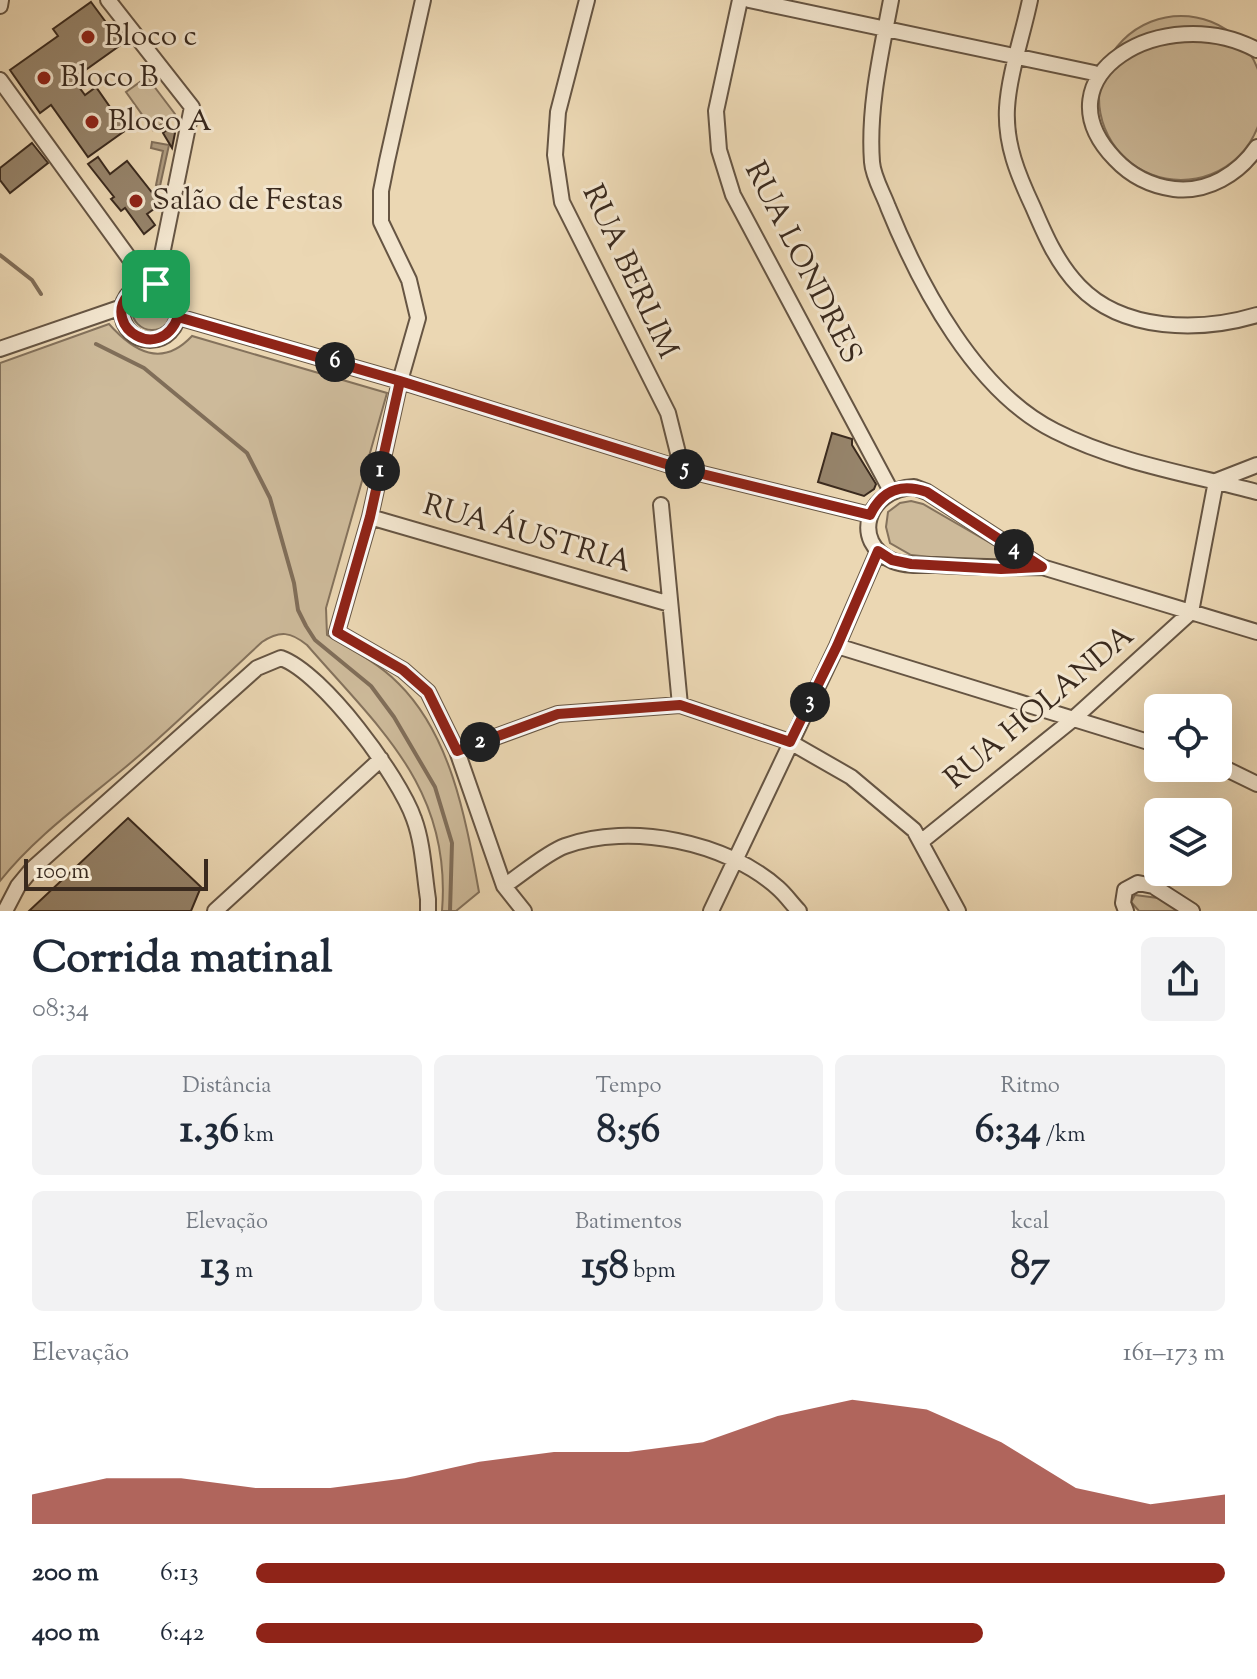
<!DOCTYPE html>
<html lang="pt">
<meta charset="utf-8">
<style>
:root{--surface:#fff;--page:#f2f2f3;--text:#1f2937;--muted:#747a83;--accent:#8f2418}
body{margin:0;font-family:"Sorts Mill Goudy",serif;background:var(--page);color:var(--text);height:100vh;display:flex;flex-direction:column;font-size:30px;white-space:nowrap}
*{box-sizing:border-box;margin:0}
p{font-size:26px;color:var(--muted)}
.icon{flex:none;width:44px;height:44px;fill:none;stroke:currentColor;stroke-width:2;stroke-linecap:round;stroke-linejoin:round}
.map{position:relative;height:911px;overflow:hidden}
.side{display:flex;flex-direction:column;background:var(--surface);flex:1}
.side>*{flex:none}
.buttons{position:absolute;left:1144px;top:694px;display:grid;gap:16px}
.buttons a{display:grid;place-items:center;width:88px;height:88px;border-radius:12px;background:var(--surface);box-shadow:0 8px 32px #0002;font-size:40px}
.scale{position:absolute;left:24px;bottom:20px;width:184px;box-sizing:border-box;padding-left:8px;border:4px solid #3a2a1e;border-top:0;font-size:22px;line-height:28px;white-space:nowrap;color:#3a2a1e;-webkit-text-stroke:6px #f2e5ce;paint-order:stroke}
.pin{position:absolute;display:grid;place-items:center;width:68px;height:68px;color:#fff;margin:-34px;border-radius:16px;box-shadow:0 4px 12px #0006}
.km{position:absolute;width:40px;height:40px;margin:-20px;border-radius:50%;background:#222;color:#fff;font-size:22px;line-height:40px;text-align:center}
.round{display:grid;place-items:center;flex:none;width:84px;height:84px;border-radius:12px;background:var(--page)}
.summary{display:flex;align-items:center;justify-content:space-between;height:136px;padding:0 32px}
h1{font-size:44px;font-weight:800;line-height:60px}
.figures{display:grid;grid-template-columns:repeat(3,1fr);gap:12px;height:136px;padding:8px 32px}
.figures div{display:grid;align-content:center;border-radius:12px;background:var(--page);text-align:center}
.figures b{font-size:40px;font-weight:800}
.figures small{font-size:22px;font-weight:400}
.figures p{font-size:22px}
.chart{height:224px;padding:16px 32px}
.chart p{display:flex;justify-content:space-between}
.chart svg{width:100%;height:144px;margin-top:8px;fill:var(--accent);opacity:.7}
ul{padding:0 32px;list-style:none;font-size:26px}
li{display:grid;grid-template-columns:128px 96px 1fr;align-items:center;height:60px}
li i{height:20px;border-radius:10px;background:var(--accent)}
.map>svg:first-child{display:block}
.green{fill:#cdba9a;stroke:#84725c;stroke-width:2}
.water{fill:#af9c80;stroke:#806e59;stroke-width:2}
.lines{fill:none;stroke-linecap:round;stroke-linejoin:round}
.stream{stroke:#806e59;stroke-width:4}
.building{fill:#96846b;stroke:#3a2a1e;stroke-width:2}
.minor-casing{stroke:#665543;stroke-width:18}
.minor{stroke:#f2e5ce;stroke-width:14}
.route-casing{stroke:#fff;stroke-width:16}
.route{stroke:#8f2418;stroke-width:10}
.poi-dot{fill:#8f2418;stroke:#f2e5ce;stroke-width:3}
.labels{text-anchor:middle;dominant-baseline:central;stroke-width:6;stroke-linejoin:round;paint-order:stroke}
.poi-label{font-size:30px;fill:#3a2a1e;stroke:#f2e5ce;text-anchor:start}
.street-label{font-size:30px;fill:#3a2a1e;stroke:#f2e5ce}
</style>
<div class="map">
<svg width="1257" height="911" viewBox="0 0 1257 911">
<rect width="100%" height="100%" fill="#ebd7b3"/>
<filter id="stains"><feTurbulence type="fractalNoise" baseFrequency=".0025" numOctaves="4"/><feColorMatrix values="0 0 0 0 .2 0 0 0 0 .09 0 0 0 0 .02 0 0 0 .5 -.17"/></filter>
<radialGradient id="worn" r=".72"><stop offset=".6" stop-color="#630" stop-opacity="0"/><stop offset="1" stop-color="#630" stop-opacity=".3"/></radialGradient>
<path class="green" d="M1099 98a82 82 0 1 1 164 0a82 82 0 1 1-164 0Z
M147,77L175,114L153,130L126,92Z
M132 310a20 20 0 1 1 40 0a20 20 0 1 1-40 0Z
M109,324C134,352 162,368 192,336L387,393L326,608L327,635C351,649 378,663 398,683C452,736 466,821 479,892L456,911H442C452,789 380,729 307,645C291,632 280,630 262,642C216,684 171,730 122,770C80,805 34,838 0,881V363Z
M911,501L923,504L999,548L1000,560L991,563L911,555L890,543L886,527L888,512L900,503Z
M1135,895L1158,898L1183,911H1139L1131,902Z"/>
<path class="water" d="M152,142L169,145L160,186L156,185L163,151L151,148Z"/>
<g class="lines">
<path class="stream" d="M0,255L32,280L41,294
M96,344L144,368L247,453L270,498L294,583L298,610L306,626L315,640L371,686L394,717L435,787L452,843L450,911"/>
</g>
<path class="building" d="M91,2L122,44L73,79L85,95L96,87L126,130L88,157L51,105L40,113L10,70L58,36L53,29Z
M170,127L175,133L172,148L163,133Z
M32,143L48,163L10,193L0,180V168Z
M98,157L110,174L127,161L161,204L147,214L155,225L144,234L125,208L121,211L111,199L114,197L88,164Z
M832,433L852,439V445L876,484L874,489L864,496L818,482Z
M128,818L201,887L191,911H29Z"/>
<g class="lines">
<defs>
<path id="minor" d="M108,0L192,107L156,284
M423,0L387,161L381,191V222L409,280L418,318L400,381L370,517L337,632L403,670L428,692L457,751L504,886L524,911
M587,0L558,112L555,155L562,202L668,413L682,469
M740,0L716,111L719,150L733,195L891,491
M749,0L1094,73
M891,0C881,53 868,108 872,162C873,177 883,193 888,207C920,286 976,392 1055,431C1118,463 1189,474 1257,492
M1030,0C1023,34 1009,74 1007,108C1005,144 1018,175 1033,207C1045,235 1057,263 1079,286C1123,332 1200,332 1257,315
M0,6L1,0
M1257,50C1164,0 1035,76 1115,159C1131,176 1151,186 1174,189C1207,193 1239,174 1257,147
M0,80L148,284
M122 312a28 28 0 1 1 56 0a28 28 0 1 1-56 0Z
M178,317L400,381L682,469L870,515
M0,349L122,307
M914,487L927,492L1042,567C1006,568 972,567 936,565C922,565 906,566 893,561C850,542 867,489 914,487Z
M661,505L680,705
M370,517L670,604
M1042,567L1257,632
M837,646L1158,745
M457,751L558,714L680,705L790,742L851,777L914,830L958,911
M1218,765L1257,784
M922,841L1072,720L1191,612L1216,481L1257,465
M504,886C521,875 546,853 565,846C630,822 727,842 778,888C786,895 792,904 799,911
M5,911L18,886L32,869L257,668L281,658C323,673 399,776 414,819C423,843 424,873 428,899V911
M215,911L381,759
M711,911L837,646L878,551
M1126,911L1123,903L1125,890L1138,883L1153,886L1192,911"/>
</defs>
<use href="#minor" class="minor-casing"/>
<use href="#minor" class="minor"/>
</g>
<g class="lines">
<defs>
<path id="route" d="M156,284C171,291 178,301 178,317L400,381L370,517L337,632L403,670L428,692L457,751L558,714L680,705L790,742L837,646L878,551L892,560L911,564L1001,569L1042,567L927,492C901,483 882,490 870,515L682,469L400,381L178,317C160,364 102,327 128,295C135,285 145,284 156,284"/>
</defs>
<use href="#route" class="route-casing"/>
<use href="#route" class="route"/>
</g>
<g class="poi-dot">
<circle cx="88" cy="37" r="8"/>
<circle cx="44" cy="78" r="8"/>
<circle cx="92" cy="122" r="8"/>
<circle cx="136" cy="201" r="8"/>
</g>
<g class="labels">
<g class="poi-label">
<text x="104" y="37">Bloco c</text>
<text x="60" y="78">Bloco B</text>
<text x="108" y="122">Bloco A</text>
<text x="152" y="201">Salão de Festas</text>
</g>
<g class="street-label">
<text transform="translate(802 263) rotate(63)">RUA LONDRES</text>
<text transform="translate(629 272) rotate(65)">RUA BERLIM</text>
<text transform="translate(527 535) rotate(16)">RUA ÁUSTRIA</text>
<text transform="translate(1040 708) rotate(-40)">RUA HOLANDA</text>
</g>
</g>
<rect width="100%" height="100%" filter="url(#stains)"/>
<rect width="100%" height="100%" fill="url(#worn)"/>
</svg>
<div class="buttons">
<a><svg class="icon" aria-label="locate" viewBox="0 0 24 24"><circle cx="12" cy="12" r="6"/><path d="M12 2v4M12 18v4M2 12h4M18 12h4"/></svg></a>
<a><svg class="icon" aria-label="layers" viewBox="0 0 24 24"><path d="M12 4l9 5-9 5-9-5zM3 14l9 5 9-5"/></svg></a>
</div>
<div class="scale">100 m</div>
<div class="pin" style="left:156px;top:284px;background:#1e9e55"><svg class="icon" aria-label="arrive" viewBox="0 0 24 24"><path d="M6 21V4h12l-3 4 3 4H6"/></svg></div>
<b class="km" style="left:380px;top:471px">1</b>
<b class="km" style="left:480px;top:742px">2</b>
<b class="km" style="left:810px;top:702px">3</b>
<b class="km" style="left:1014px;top:549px">4</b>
<b class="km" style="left:685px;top:469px">5</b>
<b class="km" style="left:335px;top:362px">6</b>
</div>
<section class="side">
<div class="summary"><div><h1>Corrida matinal</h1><p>08:34</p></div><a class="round"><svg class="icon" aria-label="share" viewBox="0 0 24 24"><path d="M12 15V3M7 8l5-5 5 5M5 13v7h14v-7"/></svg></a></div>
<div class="figures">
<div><p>Distância</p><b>1.36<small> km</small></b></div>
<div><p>Tempo</p><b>8:56</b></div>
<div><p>Ritmo</p><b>6:34<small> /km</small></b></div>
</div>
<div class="figures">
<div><p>Elevação</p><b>13<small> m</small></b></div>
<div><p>Batimentos</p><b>158<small> bpm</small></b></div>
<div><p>kcal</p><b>87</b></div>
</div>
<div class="chart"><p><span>Elevação</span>161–173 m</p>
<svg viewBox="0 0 160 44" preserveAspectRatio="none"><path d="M0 44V35L10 30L20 30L30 33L40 33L50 30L60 25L70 22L80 22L90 19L100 11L110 6L120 9L130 19L140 33L150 38L160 35V44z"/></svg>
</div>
<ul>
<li><b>200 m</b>6:13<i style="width:100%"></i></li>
<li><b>400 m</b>6:42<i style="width:75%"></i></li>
</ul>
</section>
